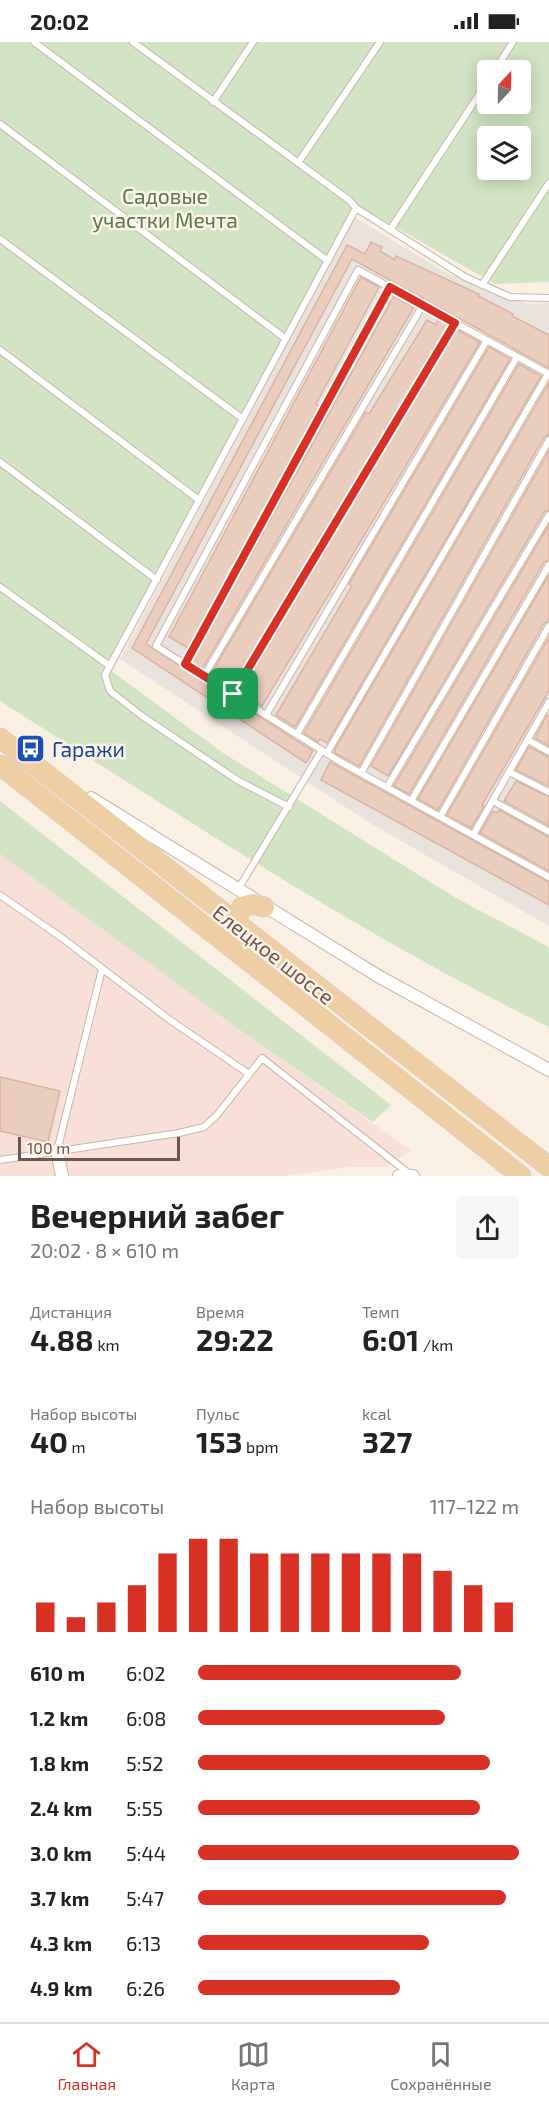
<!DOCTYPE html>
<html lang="ru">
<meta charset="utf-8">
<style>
:root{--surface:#fff;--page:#f6f6f6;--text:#222;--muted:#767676;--line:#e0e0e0;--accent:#d93025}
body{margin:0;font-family:"Exo 2",sans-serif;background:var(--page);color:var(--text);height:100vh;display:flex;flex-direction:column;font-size:22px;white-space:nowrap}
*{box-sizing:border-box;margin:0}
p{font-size:20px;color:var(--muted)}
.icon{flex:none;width:33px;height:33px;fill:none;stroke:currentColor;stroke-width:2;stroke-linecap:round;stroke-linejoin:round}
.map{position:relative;height:1134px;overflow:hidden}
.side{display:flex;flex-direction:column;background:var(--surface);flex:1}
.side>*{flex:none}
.needle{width:39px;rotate:22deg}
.fabs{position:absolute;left:477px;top:18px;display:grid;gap:12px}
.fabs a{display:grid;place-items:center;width:54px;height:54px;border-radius:6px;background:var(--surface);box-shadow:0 3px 15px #0003;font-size:30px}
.scale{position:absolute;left:18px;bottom:15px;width:162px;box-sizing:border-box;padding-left:6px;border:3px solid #6e564c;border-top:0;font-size:16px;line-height:21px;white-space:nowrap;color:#6e564c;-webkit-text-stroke:4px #fcf3e9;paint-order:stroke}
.pin{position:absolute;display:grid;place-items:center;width:51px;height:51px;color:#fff;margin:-26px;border-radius:12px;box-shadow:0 3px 9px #0006}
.round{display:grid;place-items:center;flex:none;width:63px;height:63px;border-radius:6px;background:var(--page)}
.headline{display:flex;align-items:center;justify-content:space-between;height:102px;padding:0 30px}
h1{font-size:33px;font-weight:700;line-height:45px}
.stats{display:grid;grid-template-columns:repeat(3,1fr);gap:9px;height:102px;padding:6px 30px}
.stats div{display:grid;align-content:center}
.stats b{font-size:30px;font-weight:700}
.stats small{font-size:16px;font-weight:400}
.stats p{font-size:16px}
.chart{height:168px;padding:12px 30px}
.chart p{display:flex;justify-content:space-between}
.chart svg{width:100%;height:108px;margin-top:6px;stroke:var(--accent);stroke-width:6}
ul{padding:0 30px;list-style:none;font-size:20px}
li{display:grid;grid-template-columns:96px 72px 1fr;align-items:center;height:45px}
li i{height:15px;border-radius:8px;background:var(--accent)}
.status{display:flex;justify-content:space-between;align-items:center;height:42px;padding:0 30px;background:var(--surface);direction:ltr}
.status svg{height:16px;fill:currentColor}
.tabs{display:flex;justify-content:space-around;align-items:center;height:84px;border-top:2px solid var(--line);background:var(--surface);font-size:16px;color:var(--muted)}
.tabs a{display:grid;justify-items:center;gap:3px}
.tabs .current{color:var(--accent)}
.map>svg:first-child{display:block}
.commercial{fill:#f8e0d8}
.industrial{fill:#e9e2dd}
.green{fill:#d3e4c4;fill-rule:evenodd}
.building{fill:#ebcdbe;stroke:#dcb3a1;stroke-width:1.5}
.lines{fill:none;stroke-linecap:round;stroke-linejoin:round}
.lane-casing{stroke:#c8b6ab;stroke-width:8}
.street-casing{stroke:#c8b6ab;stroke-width:14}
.primary-casing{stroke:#d6d0cd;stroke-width:21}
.lane{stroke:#fff;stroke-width:6}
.street{stroke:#fff;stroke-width:12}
.primary{stroke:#f0cea3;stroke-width:20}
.route-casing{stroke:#fff;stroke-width:12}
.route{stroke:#d93025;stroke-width:8}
.labels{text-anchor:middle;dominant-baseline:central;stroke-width:5;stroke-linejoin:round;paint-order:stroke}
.park-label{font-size:21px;fill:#5a7849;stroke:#fcf3e9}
.transit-label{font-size:21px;fill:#164399;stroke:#fcf3e9;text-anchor:start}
.street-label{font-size:21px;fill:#6e564c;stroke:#fcf3e9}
</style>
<div class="status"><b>20:02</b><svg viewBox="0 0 49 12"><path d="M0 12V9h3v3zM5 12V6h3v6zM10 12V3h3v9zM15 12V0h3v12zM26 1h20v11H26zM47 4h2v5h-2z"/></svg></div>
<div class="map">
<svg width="549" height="1134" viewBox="0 0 549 1134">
<rect width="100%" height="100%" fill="#f9efe3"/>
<path class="commercial" d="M0,812L240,988L411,1108L386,1125H350L284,1134H0Z"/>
<path class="industrial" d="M354,175L443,229L502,256L529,262L549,261V884L370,781L120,617Z"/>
<path class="green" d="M0,0H549V240L495,242L355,162L106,625L223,711L456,856L549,905V985C357,891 180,773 0,659ZM488,28H520V62H488ZM488,94H520V128H488Z
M0,759L391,1063L373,1080L240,988L0,812Z"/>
<path class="building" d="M371,200L382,205L380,209L395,218L396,214L479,252L478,254L513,272L512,274L549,293V326L352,217L146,602L313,709L306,721L132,606L347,203L365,212Z
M361,235L379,245L316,362L319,364L188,606L169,595Z
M394,254L414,265L202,627L192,620Z
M427,278L436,283L438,278L448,283L231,645L211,632L366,370L369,372Z
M457,288L480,300L262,664L240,651Z
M489,305L510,317L295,685L276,673L352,544L349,542Z
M519,322L541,334L327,701L320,697L318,700L304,691Z
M549,341V393L544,395L359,724L335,711V707Z
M549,409V468L544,470L388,734L371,724Z
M549,483V518L544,520L409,752L394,744Z
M549,533V579L544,581L438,768L418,757Z
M549,595V649L482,763L484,764L471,786L447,773Z
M547,673L549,674V704L535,696Z
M529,705L549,715V744L516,728Z
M330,720L549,840V863L321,738Z
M516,739L549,755V784L504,759Z
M499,768L549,795V829L480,791L493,769L497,771Z
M0,1035L60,1049L48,1100L0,1089Z"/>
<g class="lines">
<defs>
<path id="lane" d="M34,0L328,219
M133,0L349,158L356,166
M495,28L513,0
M213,60L253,0
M0,82L286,297
M298,121L380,0
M390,188L488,39
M0,197L243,377
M482,243L549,141
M0,308L199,458
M549,332L358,228L156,604L339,719L549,835
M0,420L157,538
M0,545L110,624
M185,622L390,245
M204,634L423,263
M233,652L455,281
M266,673L487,298
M297,692L517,315
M528,698L549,710
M327,711L548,332
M509,730L549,750
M361,731L549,398
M387,745L549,473
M411,759L549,523
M493,759L549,790
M289,765L237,738L142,674L110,649L105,633L356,166L465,235L510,255L549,256
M440,775L549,584
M473,793L549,660
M237,849L322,708
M0,853L62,896L170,978L249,1032
M57,1109L102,927
M0,1118L179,1091L204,1085L217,1073L262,1016L411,1133"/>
<path id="street" d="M91,756L378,934L549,1028
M57,1109L62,1134
M399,1134H413"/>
<path id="primary" d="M0,696L549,1125
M0,723L521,1134
M244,889L237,877L242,865L253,862L264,865"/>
</defs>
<use href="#lane" class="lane-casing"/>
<use href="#street" class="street-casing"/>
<use href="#primary" class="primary-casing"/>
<use href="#lane" class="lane"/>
<use href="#street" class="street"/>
<use href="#primary" class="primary"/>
</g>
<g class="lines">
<defs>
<path id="route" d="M390,245L455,281L233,652L185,622Z"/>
</defs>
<use href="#route" class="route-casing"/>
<use href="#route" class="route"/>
</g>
<defs>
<symbol id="bus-square" viewBox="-11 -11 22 22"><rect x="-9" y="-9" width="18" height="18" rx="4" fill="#1a4fb4" stroke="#fcf3e9"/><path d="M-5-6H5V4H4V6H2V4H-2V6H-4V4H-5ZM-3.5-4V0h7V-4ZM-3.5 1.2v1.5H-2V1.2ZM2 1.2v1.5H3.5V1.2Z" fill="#fff"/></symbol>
</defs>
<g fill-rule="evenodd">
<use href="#bus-square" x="14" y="690" width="33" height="33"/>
</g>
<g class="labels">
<g class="park-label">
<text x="165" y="153">Садовые<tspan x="165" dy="24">участки Мечта</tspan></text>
</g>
<g class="transit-label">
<text x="52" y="706">Гаражи</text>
</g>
<g class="street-label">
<text transform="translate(274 912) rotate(38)">Елецкое шоссе</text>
</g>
</g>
</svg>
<div class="fabs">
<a><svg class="needle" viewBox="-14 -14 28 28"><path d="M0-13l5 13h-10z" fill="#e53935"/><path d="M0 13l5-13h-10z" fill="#767676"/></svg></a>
<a><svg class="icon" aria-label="layers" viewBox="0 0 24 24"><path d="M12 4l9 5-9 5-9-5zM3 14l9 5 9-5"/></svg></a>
</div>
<div class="scale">100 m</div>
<div class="pin" style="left:233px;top:652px;background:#1e9e55"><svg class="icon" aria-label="arrive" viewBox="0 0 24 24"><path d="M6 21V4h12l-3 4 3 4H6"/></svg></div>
</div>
<section class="side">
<div class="headline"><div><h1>Вечерний забег</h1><p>20:02 · 8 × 610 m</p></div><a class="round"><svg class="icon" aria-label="share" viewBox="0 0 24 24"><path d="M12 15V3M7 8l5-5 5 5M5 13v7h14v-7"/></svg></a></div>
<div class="stats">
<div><p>Дистанция</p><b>4.88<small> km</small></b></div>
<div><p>Время</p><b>29:22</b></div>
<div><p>Темп</p><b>6:01<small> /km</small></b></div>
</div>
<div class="stats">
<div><p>Набор высоты</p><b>40<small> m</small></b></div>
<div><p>Пульс</p><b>153<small> bpm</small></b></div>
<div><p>kcal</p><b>327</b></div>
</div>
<div class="chart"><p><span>Набор высоты</span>117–122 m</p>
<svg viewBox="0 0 160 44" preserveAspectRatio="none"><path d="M5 44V32M15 44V38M25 44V32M35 44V25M45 44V12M55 44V6M65 44V6M75 44V12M85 44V12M95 44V12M105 44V12M115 44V12M125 44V12M135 44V19M145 44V25M155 44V32"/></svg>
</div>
<ul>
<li><b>610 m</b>6:02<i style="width:82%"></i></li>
<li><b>1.2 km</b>6:08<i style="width:77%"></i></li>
<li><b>1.8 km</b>5:52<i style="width:91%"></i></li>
<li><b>2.4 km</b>5:55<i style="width:88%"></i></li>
<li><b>3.0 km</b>5:44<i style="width:100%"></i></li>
<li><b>3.7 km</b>5:47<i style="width:96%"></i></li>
<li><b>4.3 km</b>6:13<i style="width:72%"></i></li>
<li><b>4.9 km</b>6:26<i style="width:63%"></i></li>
</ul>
</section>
<nav class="tabs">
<a class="current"><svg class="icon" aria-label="home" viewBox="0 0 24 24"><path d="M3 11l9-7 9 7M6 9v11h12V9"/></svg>Главная</a>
<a><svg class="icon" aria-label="map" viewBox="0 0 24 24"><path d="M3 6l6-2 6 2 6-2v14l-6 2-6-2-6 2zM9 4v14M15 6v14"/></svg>Карта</a>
<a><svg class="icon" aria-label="saved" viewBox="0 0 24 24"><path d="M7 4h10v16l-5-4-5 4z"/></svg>Сохранённые</a>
</nav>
